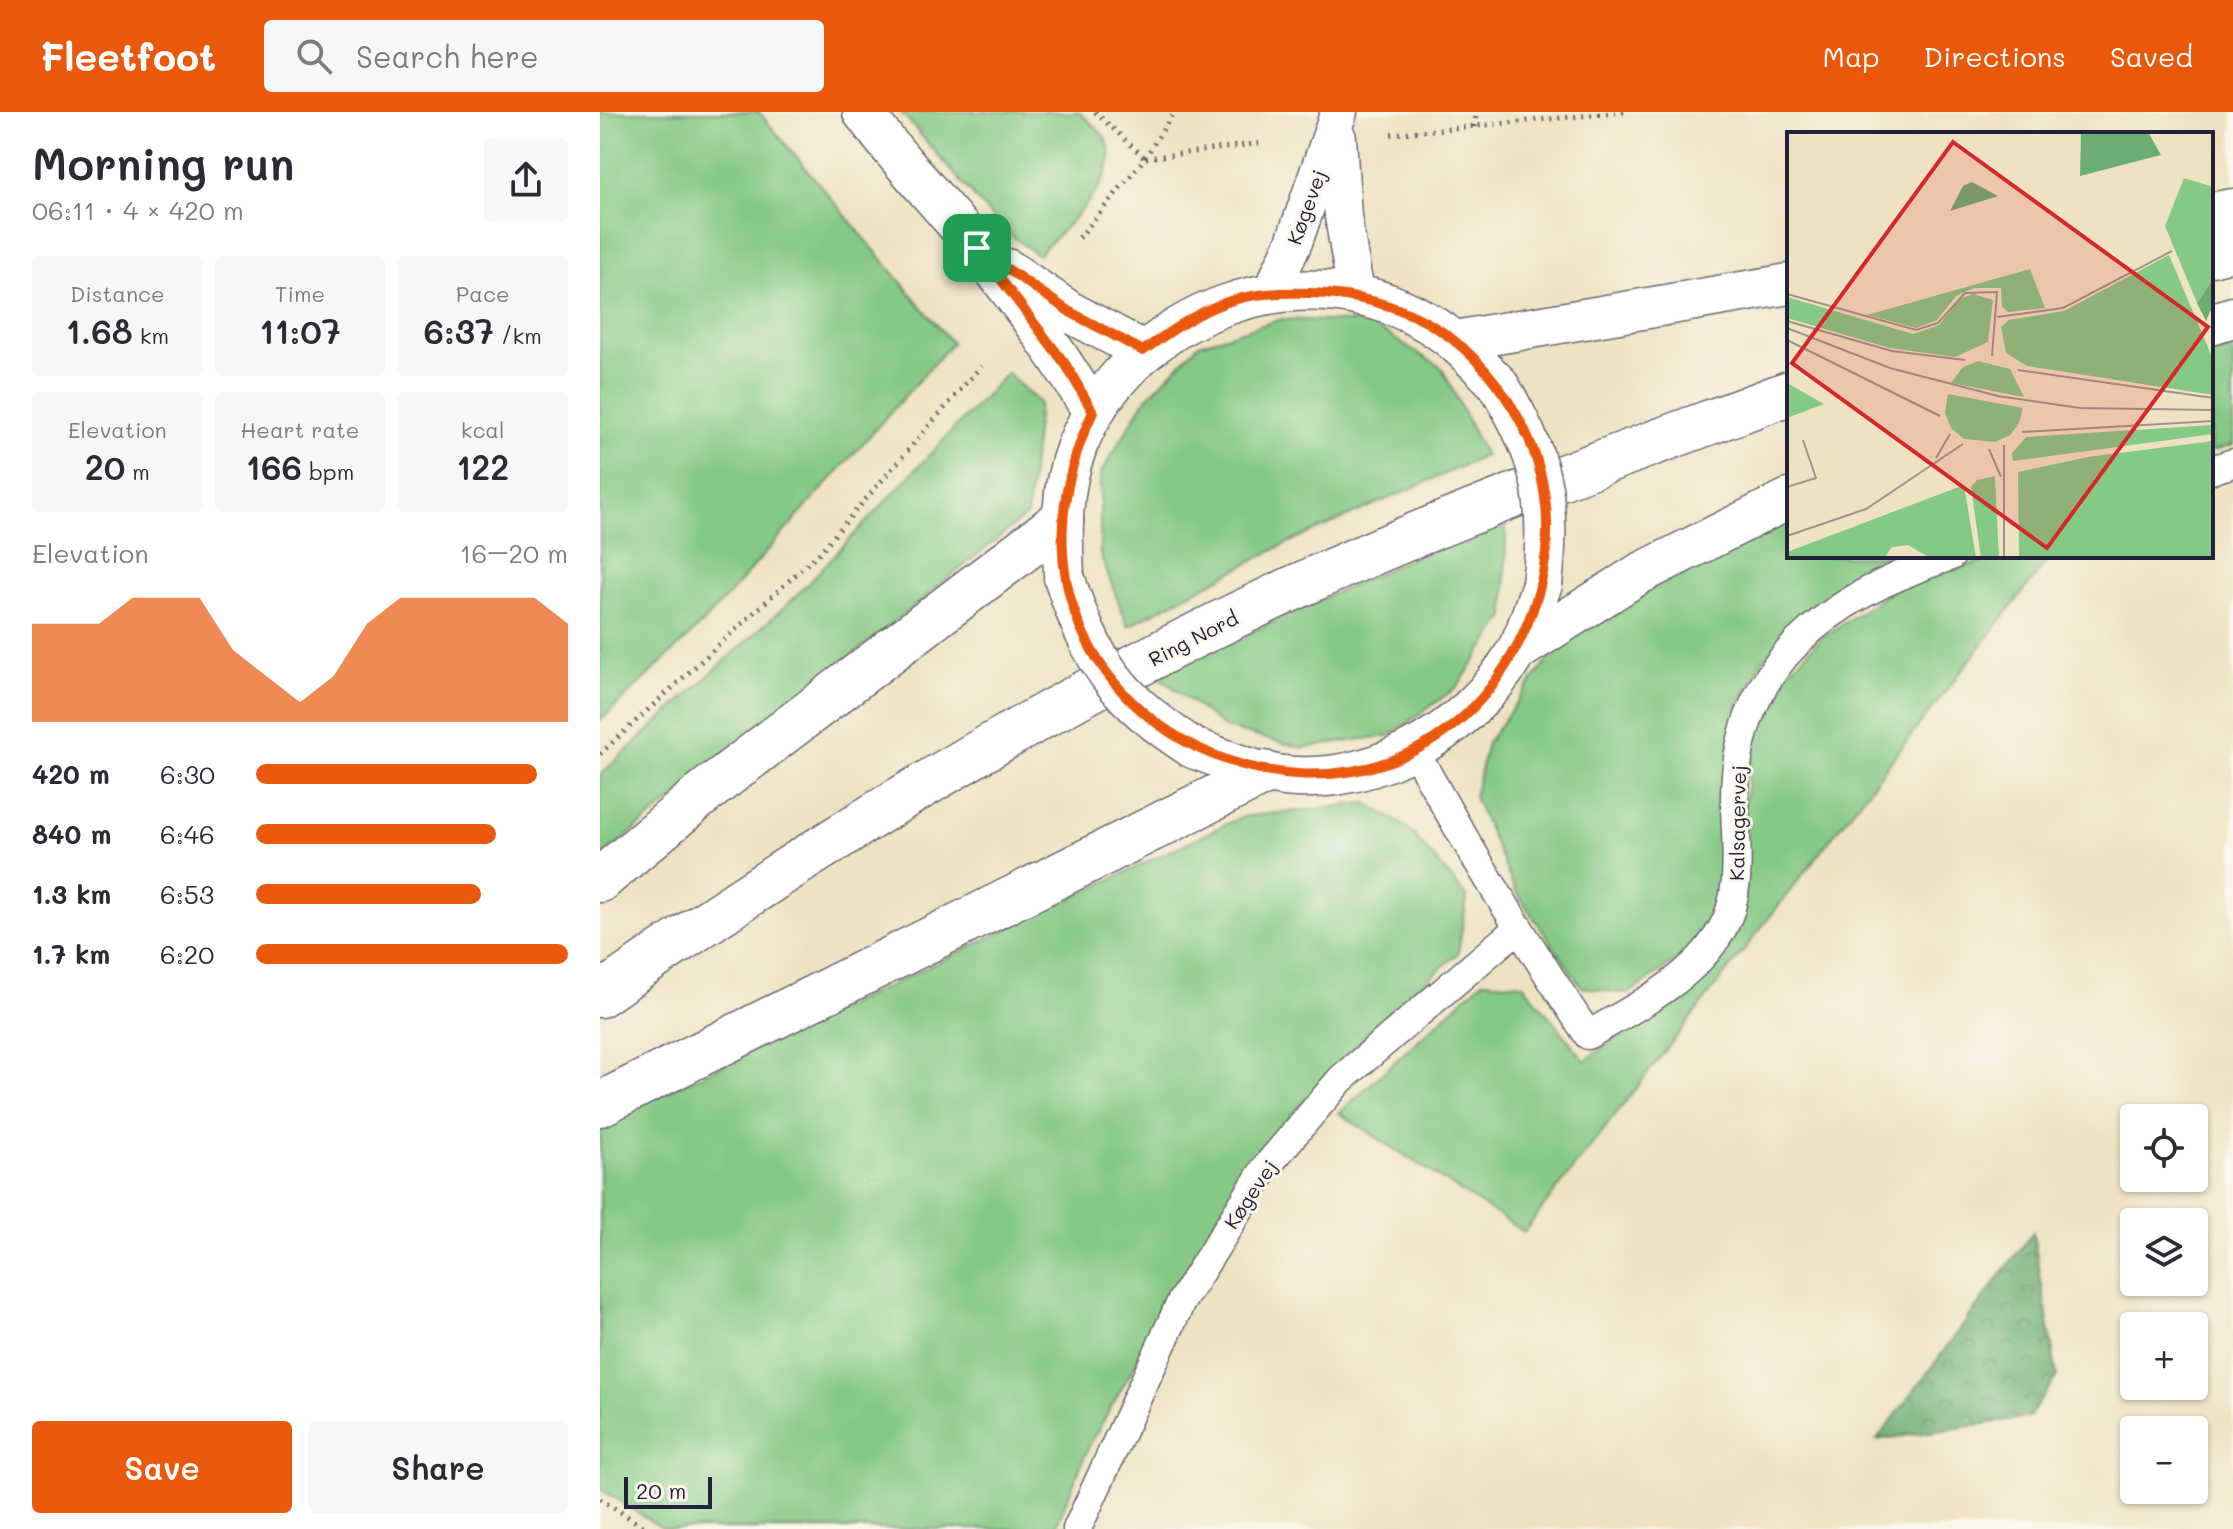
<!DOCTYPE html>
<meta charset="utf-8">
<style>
:root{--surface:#fff;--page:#f7f7f7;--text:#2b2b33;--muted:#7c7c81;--accent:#ea580c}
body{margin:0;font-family:Mali,sans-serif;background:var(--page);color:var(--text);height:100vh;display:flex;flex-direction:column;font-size:30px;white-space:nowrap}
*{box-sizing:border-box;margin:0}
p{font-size:26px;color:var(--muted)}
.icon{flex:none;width:44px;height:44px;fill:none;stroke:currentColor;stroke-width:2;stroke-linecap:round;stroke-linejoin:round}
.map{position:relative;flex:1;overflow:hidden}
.details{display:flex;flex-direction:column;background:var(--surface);width:600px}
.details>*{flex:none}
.tools{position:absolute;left:1520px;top:992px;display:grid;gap:16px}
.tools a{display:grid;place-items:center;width:88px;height:88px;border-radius:8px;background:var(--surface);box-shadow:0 2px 6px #0004;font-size:40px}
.scale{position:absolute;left:24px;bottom:20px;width:88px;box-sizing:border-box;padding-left:8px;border:4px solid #22223b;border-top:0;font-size:22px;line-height:28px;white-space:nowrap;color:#22223b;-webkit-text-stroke:6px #fbf7ec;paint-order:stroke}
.pin{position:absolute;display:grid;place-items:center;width:68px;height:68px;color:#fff;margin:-34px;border-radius:16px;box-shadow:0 4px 12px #0006}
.round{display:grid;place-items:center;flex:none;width:84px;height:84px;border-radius:8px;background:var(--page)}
.head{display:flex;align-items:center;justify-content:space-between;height:136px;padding:0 32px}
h1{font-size:44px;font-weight:600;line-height:60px}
.stats{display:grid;grid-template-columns:repeat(3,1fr);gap:12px;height:136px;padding:8px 32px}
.stats div{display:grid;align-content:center;border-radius:8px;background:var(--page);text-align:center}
.stats b{font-size:34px;font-weight:600}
.stats small{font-size:22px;font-weight:400}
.stats p{font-size:22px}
.chart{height:224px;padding:16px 32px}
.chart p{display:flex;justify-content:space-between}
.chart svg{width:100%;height:144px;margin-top:8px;fill:var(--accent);opacity:.7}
.cta{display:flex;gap:16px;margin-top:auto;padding:16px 32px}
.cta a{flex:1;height:92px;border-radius:8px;background:var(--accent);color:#fff;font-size:32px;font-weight:600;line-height:92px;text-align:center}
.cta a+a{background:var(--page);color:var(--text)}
ul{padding:0 32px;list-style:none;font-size:26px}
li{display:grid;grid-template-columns:128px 96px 1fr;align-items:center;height:60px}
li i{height:20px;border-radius:10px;background:var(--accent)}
header{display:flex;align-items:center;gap:48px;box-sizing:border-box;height:112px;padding:0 40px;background:var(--accent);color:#fff}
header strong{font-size:38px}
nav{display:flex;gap:44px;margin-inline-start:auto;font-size:28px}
.search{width:560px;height:72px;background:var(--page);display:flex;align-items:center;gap:20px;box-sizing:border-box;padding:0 28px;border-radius:8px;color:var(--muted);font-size:30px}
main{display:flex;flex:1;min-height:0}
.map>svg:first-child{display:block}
.green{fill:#84c984;stroke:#537660;stroke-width:2}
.forest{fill:url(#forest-crowns);stroke:#466856;stroke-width:2}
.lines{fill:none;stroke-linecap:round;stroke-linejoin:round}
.minor-casing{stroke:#6a656a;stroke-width:31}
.tertiary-casing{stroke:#6a656a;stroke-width:39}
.secondary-casing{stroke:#6a656a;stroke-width:43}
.primary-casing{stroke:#6a656a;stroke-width:47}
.trunk-casing{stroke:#6a656a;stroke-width:47}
.path{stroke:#6a656a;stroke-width:5;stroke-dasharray:2 6;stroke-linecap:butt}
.minor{stroke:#fff;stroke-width:28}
.tertiary{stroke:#fff;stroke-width:36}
.secondary{stroke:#fff;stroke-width:40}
.primary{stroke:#fff;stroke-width:44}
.trunk{stroke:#fff;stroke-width:44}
.secondary-bridge-casing{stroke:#6a656a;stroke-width:43;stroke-linecap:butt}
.secondary-bridge{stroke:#fff;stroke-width:40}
.route-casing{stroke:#fff;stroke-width:16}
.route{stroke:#ea580c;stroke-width:10}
.labels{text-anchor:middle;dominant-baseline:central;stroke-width:6;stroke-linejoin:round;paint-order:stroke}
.street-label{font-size:20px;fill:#22223b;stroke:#fbf7ec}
.inset-road{fill:none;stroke:#9d958c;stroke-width:2}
.view{fill:#d62828;fill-opacity:0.15;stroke:#d62828;stroke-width:4}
.inset-edge{fill:none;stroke:#22223b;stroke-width:4}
</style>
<header>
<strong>Fleetfoot</strong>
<div class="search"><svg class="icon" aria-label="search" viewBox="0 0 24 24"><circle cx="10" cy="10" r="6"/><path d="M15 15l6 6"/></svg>Search here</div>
<nav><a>Map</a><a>Directions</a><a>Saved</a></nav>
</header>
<main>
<section class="details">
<div class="head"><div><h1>Morning run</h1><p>06:11 · 4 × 420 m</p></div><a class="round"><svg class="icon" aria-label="share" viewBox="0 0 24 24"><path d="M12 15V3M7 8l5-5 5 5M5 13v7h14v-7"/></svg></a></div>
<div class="stats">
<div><p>Distance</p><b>1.68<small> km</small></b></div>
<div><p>Time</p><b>11:07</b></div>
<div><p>Pace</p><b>6:37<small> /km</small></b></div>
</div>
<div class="stats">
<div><p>Elevation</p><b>20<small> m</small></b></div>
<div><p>Heart rate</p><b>166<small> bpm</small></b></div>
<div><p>kcal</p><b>122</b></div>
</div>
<div class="chart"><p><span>Elevation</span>16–20 m</p>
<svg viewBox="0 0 160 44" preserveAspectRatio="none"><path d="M0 44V14L10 14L20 14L30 6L40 6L50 6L60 22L70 30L80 38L90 30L100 14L110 6L120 6L130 6L140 6L150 6L160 14V44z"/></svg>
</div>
<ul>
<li><b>420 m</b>6:30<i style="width:90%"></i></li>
<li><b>840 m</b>6:46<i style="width:77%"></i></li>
<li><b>1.3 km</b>6:53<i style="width:72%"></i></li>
<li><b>1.7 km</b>6:20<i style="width:100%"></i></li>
</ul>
<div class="cta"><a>Save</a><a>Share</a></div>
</section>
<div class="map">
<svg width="1633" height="1417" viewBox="0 0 1633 1417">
<defs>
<pattern id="forest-crowns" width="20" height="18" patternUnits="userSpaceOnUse" patternTransform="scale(2)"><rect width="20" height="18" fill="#6bad72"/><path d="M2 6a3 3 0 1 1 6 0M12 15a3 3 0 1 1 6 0" fill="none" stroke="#588c5f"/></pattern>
</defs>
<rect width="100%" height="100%" fill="#fbf7ec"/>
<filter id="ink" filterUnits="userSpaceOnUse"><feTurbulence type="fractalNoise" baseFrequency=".0125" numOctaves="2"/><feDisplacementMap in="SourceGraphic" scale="16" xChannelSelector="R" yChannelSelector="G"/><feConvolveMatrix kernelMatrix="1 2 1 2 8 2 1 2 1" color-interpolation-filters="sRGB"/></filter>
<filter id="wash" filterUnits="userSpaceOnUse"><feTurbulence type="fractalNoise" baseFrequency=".006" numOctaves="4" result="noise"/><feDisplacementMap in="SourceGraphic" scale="32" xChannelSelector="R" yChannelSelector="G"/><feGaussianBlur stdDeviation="1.8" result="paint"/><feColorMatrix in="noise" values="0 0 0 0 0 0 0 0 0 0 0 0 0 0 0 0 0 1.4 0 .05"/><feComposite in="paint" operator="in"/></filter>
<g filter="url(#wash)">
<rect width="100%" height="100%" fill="#efe2c2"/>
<path class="green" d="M0,0H159L352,231L106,508L0,609Z
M301,0H479C487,8 500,17 506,27C527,65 462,117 438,143L402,117Z
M682,207L769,211L842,256L885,344L683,433L528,514L500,442V363L545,288L599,232Z
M1633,220V333L1611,340V227Z
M407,261L439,291L427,403L0,746V663L195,485Z
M1189,401V444H1301L1217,491L1163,547L1131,608L1123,777L1087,841L1028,882L982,875L916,780L874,685L887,631L967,522Z
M906,402L905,505L857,575L791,623L702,636L625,616L557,563Z
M1404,444H1451L924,1120L739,1001L883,869L923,872L985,949L1099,866L1146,682L1157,618L1188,560L1221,526L1304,471Z
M767,691L808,716L867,785L858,841L772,916L652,1045L488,1336L455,1417H64L0,1377V1012L641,705Z"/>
<path class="forest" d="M1433,1120L1457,1264L1429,1305L1277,1328Z"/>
</g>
<g filter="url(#ink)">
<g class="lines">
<defs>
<path id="minor" d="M1611,358L1633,351
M814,637C867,736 926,830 988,923C1036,895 1092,868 1121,819C1144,781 1135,730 1135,688C1134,551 1233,483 1351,444
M477,1417L581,1190L666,1055L741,967L917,817"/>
<path id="tertiary" d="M738,26L743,104L756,182
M671,180L694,130L739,0"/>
<path id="secondary" d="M263,0C298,48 339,90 377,136C419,188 459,243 493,300
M1611,101L1633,97
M407,157L470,200L543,239
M1611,212L1633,205
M855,229L1189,172
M464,465C462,420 460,377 477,334C530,200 699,136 825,209C854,225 875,249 898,272
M917,539L1039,462L1189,387
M593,636C616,644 639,654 662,660C759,684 868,623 916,540C928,520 934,494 942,472"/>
<path id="primary" d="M0,768L105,680L461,409
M0,992L664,661"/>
<path id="trunk" d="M1611,142L1633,136
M0,883C214,734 435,598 670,487C839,407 1014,346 1189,281"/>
</defs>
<use href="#minor" class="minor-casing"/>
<use href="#tertiary" class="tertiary-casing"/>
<use href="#secondary" class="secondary-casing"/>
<use href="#primary" class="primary-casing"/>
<use href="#trunk" class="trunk-casing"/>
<path class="path" d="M495,0L545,46
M875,15L876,0
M791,22L1024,0
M546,46L663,31
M479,126L545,46L574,0
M0,642L219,441L381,254
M0,1387L47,1417"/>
<use href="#minor" class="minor"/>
<use href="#tertiary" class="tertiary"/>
<use href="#secondary" class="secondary"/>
<use href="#primary" class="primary"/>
<use href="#trunk" class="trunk"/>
<defs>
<path id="secondary-bridge" d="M898,272C942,345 952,387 942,472
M464,465C492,551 517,587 593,636"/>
</defs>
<use href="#secondary-bridge" class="secondary-bridge-casing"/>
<use href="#secondary-bridge" class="secondary-bridge"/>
</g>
</g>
<g class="lines" filter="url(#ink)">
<defs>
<path id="route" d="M377,136L470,200L543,239C569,220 594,202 624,191C653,181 681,180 710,181C801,184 866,219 914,298C951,359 957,433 932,500C813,817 339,627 493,300L466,253Z"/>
</defs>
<use href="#route" class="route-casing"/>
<use href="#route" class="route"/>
</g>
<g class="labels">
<g class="street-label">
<text transform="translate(706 95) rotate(-70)">Køgevej</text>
<text transform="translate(593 526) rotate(-27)">Ring Nord</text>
<text transform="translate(1137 711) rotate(-89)">Kalsagervej</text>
<text transform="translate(650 1082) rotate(-56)">Køgevej</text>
</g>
</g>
<g transform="translate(1187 20)">
<rect width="426" height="426" fill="#efe2c2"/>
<path d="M397,46L426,55V147L410,171L378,94ZM382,123L426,227V263L240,234L219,221L214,195L222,188L277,179ZM243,137L258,176L221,180L215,175L214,156H187L169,164L150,188L129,196L80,183ZM186,162L206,168L201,210L168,225L103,216L0,186V165L126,202L152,193L173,167ZM191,229L223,237L237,265L164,251L176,235ZM0,251L37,272L0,286ZM161,262L236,276L232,291L223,303L208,310L177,307L164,296L158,281ZM426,293V302L226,329L225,321L239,305ZM426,309V426H232L231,340L301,325ZM208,344L212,426H194L184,355L190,348ZM177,353L189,426H143L121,413L105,415L97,426H0V420Z" fill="#84c984"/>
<path d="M294,0H361L374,23L293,44ZM185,50L211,64L163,79L176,54ZM426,147V173L419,189L410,171Z" fill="#6bad72"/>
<path class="inset-road" d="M0,162L129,198L151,191L178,161L210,160L205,224M210,185L276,176L385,119M0,189L105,219L178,228M0,196L103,236L211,264L293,276L426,278M0,208L153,284M231,238L426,266M235,300L426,289M202,317L214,345M149,326L163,302M0,355L29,346L16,308M0,404L79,377L176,312M217,426V313"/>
<path class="view" d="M166,10L421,195L260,416L5,231Z"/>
<rect width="426" height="426" class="inset-edge"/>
</g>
</svg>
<div class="tools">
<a><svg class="icon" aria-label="locate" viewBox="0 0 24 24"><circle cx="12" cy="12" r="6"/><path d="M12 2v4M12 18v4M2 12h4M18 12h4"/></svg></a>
<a><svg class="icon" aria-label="layers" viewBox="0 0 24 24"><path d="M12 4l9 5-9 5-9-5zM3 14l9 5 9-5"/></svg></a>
<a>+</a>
<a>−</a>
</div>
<div class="scale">20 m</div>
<div class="pin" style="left:377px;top:136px;background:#1e9e55"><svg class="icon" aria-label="arrive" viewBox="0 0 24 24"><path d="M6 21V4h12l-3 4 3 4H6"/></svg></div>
</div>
</main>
